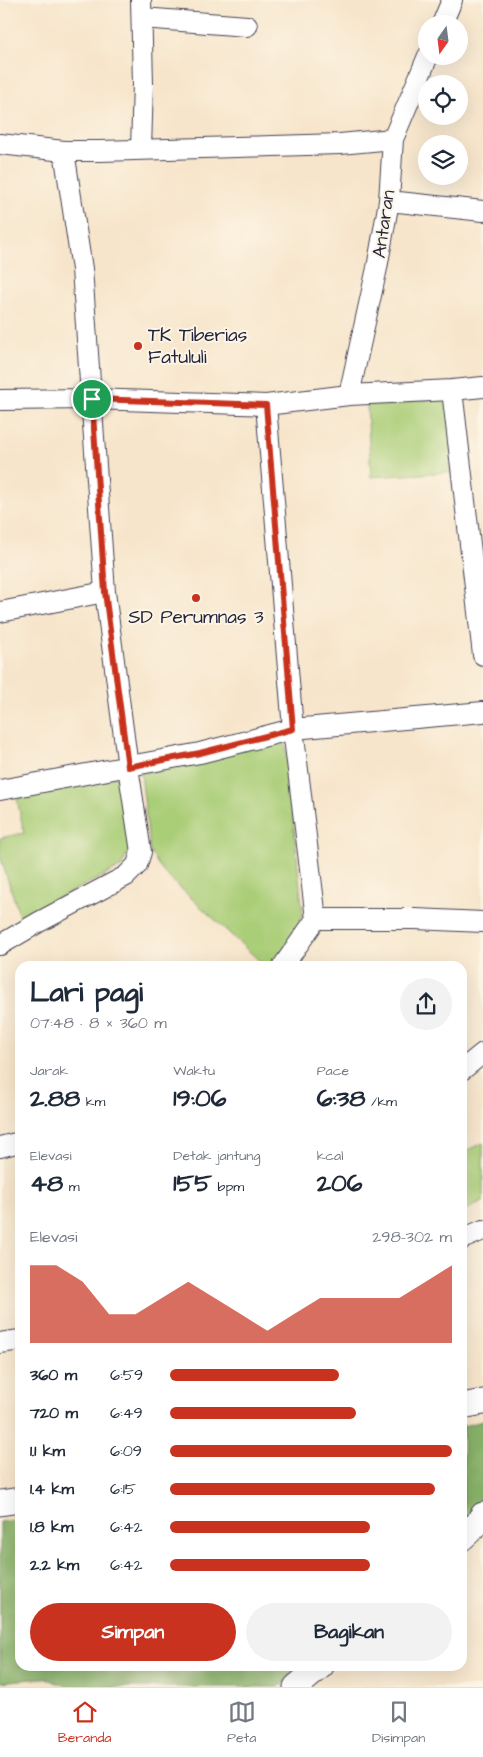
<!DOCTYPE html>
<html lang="id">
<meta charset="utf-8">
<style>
:root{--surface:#fff;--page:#f2f2f3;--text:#1f2937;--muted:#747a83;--line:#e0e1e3;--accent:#c8321e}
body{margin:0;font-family:"Architects Daughter",sans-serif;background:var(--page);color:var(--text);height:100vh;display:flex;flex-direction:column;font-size:19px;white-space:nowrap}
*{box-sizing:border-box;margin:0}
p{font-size:16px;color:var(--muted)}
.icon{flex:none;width:28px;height:28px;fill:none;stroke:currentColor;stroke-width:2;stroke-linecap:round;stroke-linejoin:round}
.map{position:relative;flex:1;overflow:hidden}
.sheet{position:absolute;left:15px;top:961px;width:452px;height:710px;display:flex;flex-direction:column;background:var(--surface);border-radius:15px;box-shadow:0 5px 20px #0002}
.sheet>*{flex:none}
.needle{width:32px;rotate:194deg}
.buttons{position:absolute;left:418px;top:15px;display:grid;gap:10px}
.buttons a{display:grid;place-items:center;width:50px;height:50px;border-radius:50%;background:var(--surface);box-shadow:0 5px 20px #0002;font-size:25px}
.pin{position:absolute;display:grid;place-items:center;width:42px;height:42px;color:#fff;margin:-21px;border:2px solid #fff;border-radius:50%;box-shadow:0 1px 5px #0007}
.round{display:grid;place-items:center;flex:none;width:52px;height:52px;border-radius:26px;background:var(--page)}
.head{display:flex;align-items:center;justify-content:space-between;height:85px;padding:0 15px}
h1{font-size:28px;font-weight:700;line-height:38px}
.metrics{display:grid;grid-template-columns:repeat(3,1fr);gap:8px;height:85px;padding:5px 15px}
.metrics div{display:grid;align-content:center}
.metrics b{font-size:25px;font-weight:700}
.metrics small{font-size:14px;font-weight:400}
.metrics p{font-size:14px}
.chart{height:140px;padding:10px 15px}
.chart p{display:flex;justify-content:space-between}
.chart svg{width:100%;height:90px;margin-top:5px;fill:var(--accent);opacity:.7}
.cta{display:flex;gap:10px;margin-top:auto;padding:10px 15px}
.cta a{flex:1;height:58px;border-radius:30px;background:var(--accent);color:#fff;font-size:20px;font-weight:700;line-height:58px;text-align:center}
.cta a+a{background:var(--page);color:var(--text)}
ul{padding:0 15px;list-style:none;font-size:16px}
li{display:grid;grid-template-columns:80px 60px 1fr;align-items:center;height:38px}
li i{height:12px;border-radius:6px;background:var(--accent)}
.tabs{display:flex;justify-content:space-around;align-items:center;height:70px;border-top:1px solid var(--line);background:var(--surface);font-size:14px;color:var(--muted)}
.tabs a{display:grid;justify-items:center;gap:2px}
.tabs .on{color:var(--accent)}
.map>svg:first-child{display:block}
.green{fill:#aace78;stroke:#66785a}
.forest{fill:#87b168;stroke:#546a52}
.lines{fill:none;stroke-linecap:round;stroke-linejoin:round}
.minor-casing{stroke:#423f51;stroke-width:22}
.tertiary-casing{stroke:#423f51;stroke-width:27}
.minor{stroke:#fff;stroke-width:20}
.tertiary{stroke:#fff;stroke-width:25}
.route-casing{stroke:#fff;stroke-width:10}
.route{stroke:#c8321e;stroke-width:6}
.poi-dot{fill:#c8321e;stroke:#fcf5e5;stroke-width:2}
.labels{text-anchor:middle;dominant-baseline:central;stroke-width:4;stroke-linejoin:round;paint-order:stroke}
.street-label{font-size:19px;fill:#22223b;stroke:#fcf5e5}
.poi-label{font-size:19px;fill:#22223b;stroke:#fcf5e5;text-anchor:start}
</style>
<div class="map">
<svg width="483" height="1687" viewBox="0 0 483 1687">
<rect width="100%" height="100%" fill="#fcf5e5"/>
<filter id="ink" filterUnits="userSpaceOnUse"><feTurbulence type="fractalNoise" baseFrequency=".02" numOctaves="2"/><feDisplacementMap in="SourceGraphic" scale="10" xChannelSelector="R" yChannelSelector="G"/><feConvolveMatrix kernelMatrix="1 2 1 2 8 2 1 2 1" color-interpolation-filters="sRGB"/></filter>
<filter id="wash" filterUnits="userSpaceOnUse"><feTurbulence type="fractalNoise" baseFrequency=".0096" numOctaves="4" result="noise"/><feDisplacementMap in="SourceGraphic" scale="20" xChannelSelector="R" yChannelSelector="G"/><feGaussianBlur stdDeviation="1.12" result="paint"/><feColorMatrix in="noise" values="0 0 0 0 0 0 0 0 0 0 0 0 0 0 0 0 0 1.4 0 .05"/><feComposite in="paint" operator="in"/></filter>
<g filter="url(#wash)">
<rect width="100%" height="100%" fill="#f7e5cb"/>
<path class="green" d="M448,398L454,472L371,477L367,404Z
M285,740L303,916L274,966H265L163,872L150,852L141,773Z
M120,776L130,849L121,867L20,917L0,856V838L24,833L17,799Z
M483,1143V1202L463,1211V1152Z"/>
<path class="forest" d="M483,1421V1503L463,1534V1426Z
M20,1519V1666H314L308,1671L278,1687H70L43,1678L0,1682V1522Z"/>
</g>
<g filter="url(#ink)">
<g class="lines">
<defs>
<path id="minor" d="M142,18L247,26
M442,24L452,0
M0,144L64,151H100L340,144L393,139
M141,149L143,84L141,0
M389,201L483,211
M452,390L483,655
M349,395L377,268L389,201L393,139L428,56
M0,400L92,399L266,405L349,395L452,390L483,387
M0,612L105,592
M0,790L200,753L293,729L266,405
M316,919H415L483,922
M0,945L39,922L126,876L137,865L141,852L128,767L105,592L82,269L64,151
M283,966L316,919L293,729L483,712
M462,1070L483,1053
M0,1147L20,1142
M462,1239L483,1230
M0,1343L20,1340"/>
<path id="tertiary" d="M462,1406L483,1402
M0,1503L20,1500
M462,1538L477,1524L483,1515
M296,1687L321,1666"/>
</defs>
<use href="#minor" class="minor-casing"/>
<use href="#tertiary" class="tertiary-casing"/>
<use href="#minor" class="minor"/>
<use href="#tertiary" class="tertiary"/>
</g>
</g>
<g class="lines" filter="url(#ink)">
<defs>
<path id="route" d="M92,399L266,405L293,729L200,753L128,767L105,592Z"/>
</defs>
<use href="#route" class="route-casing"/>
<use href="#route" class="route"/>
</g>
<g class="poi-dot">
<circle cx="138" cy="346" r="5"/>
<circle cx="196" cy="598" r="5"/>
</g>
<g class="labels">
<g class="street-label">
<text transform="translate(384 224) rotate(-82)">Antaran</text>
</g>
<g class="poi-label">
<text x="148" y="335">TK Tiberias<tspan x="148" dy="22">Fatululi</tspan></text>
<text x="196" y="617" text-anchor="middle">SD Perumnas 3</text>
</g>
</g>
</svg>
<div class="buttons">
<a><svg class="needle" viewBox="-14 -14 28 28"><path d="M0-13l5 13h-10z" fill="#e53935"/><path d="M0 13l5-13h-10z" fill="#747a83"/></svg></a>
<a><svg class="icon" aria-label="locate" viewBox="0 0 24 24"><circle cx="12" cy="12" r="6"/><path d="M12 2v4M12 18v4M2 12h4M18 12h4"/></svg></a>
<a><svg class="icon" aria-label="layers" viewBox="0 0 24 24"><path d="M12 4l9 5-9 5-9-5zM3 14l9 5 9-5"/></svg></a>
</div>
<div class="pin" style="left:92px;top:399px;background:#1e9e55"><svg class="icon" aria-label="arrive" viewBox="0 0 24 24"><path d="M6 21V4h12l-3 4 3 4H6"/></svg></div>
<section class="sheet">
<div class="head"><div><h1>Lari pagi</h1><p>07:48 · 8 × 360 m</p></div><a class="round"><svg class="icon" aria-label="share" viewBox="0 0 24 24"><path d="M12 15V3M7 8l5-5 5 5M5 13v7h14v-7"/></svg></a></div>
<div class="metrics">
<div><p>Jarak</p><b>2.88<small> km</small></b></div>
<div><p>Waktu</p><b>19:06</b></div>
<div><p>Pace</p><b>6:38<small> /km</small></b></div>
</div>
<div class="metrics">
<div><p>Elevasi</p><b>48<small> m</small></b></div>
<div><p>Detak jantung</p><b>155<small> bpm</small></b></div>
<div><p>kcal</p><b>206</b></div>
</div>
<div class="chart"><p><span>Elevasi</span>298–302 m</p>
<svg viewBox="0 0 160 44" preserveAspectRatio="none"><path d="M0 44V6L10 6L20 14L30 30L40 30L50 22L60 14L70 22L80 30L90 38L100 30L110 22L120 22L130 22L140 22L150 14L160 6V44z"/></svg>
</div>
<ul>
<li><b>360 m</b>6:59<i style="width:60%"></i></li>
<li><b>720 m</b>6:49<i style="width:66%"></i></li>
<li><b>1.1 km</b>6:09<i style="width:100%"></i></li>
<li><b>1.4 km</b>6:15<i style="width:94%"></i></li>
<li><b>1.8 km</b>6:42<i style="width:71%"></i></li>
<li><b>2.2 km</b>6:42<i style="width:71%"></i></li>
</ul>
<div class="cta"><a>Simpan</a><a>Bagikan</a></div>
</section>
</div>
<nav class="tabs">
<a class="on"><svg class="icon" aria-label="home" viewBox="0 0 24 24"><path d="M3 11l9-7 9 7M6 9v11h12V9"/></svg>Beranda</a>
<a><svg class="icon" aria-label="map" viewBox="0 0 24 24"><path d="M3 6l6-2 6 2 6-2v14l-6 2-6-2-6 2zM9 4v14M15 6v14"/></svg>Peta</a>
<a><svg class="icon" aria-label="saved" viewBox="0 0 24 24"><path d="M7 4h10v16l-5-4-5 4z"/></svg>Disimpan</a>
</nav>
